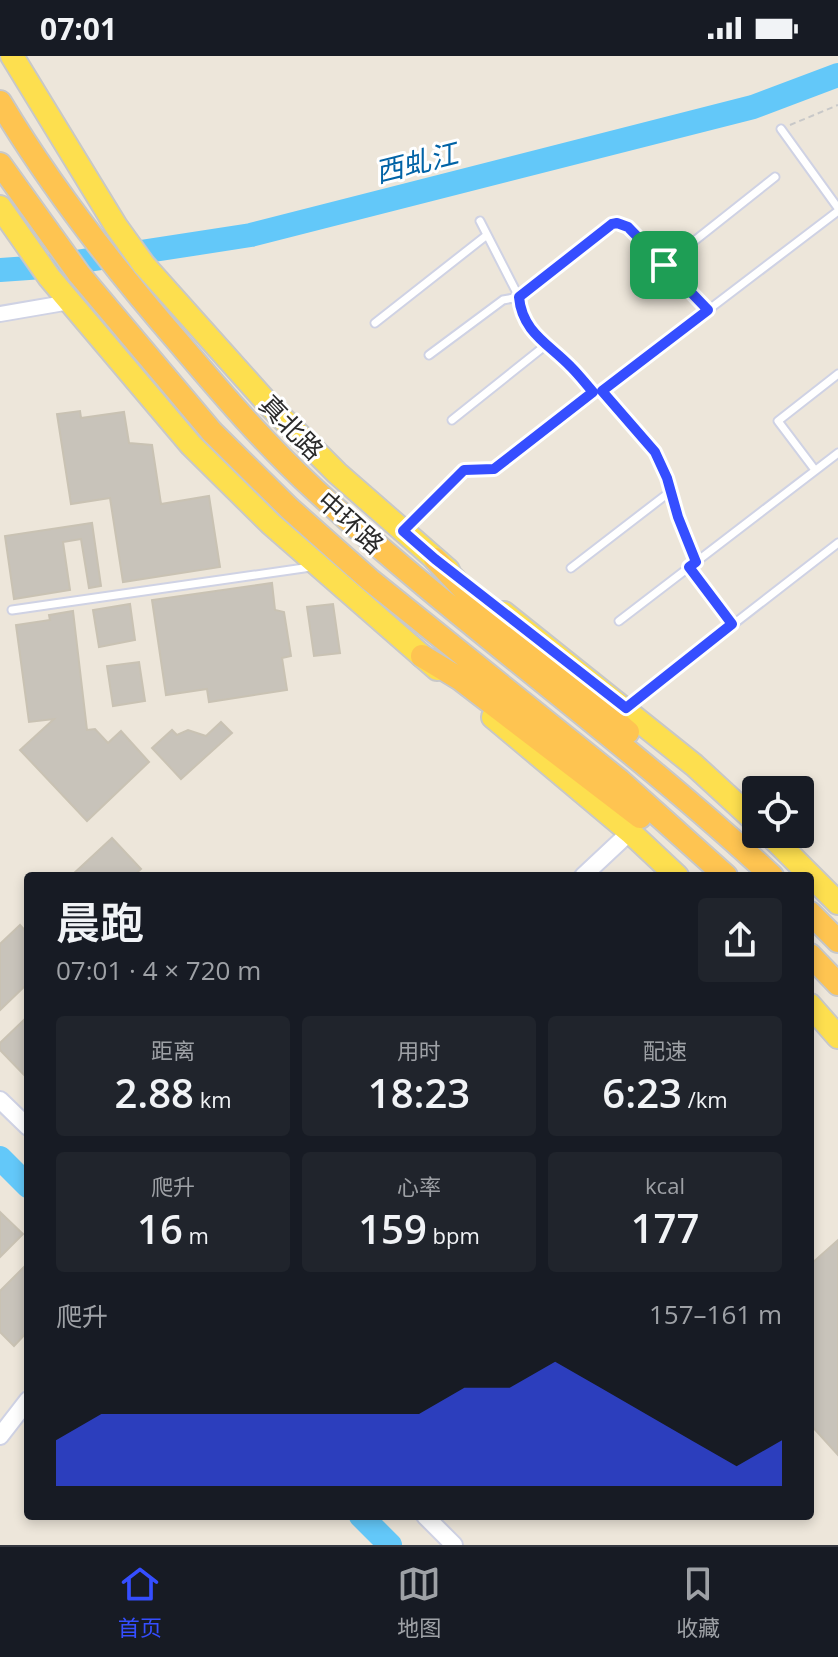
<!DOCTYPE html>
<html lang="zh">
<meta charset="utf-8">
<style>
:root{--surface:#171b24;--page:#20242c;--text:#f1f3f6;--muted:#9ea1a6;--line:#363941;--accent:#354eff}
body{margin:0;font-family:"Open Sans","Noto Sans SC",sans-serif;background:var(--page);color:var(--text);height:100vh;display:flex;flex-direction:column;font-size:30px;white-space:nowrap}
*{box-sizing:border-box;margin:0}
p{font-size:26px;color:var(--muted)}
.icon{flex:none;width:44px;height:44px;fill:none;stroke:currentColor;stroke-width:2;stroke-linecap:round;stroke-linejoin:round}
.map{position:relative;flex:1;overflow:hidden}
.sheet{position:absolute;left:24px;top:816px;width:790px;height:648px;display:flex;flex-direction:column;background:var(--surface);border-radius:8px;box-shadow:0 4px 12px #0003}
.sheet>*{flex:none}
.controls{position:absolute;left:742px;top:720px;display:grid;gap:16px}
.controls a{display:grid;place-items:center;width:72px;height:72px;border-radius:8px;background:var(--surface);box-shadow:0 4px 12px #0003;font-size:40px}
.pin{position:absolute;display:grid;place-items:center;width:68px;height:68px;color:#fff;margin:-34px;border-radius:16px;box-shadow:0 4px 12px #0006}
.round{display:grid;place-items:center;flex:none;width:84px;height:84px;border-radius:8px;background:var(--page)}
.head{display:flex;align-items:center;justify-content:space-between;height:136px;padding:0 32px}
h1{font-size:44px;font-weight:600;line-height:60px}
.metrics{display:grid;grid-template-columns:repeat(3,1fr);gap:12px;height:136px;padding:8px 32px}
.metrics div{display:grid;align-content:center;border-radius:8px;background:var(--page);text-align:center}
.metrics b{font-size:40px;font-weight:600}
.metrics small{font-size:22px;font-weight:400}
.metrics p{font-size:22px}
.chart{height:224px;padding:16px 32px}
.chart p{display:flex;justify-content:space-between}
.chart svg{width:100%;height:144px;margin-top:8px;fill:var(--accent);opacity:.7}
.status{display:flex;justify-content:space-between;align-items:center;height:56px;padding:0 40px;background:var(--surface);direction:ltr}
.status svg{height:22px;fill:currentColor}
.menu{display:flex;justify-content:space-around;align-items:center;height:112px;border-top:2px solid var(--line);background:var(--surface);font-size:22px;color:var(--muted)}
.menu a{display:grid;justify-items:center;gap:4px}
.menu .selected{color:var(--accent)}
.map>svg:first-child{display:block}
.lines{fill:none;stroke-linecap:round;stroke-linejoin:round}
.river{stroke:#63c8f9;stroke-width:24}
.building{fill:#c8c3ba;stroke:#c9c2b3;stroke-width:2}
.service-casing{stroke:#cfd2e4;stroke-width:11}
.minor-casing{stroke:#cfd2e4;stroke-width:18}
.tertiary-casing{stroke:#cfd2e4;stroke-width:20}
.primary-casing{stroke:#c8c8c8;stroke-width:26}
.trunk-casing{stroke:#c8c8c8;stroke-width:26}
.path{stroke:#c8c8c8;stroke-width:2;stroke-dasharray:6 4;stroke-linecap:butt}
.service{stroke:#fff;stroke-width:7}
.minor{stroke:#fff;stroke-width:14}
.tertiary{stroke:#fff;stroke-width:16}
.primary{stroke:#fddf4f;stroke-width:22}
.trunk{stroke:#fec451;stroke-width:22}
.route-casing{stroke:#fff;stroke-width:16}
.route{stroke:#354eff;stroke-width:10}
.labels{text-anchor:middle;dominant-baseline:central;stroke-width:6;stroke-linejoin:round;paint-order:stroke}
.street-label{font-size:26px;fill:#2a2a2a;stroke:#fff}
.water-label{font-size:28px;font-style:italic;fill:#0163a6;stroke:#fff}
</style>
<div class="status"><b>07:01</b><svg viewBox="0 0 49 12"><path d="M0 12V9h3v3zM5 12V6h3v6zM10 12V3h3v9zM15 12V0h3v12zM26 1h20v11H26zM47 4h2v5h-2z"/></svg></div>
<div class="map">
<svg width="838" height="1489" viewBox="0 0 838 1489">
<rect width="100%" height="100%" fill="#ede6da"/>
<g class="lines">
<path class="river" d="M0,214L43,211L251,179L753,51L838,19
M0,1102L28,1130
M361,1460L390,1489"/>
</g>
<path class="building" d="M80,355L81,362L124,356L129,387L152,389L161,448L209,440L220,511L123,526L110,442L71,448L57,358Z
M92,467L101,530L89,532L81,483L63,486L70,534L14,543L5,480Z
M272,527L275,554L284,556L291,600L282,602L287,634L209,646L207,633L166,639L152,544Z
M130,548L135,584L99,591L93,554Z
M333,548L340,597L314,600L307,551Z
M73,555L87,674L95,673L108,687L121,675L149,706L87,765L20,694L54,663L29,666L16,569L50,564L49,559Z
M139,606L145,645L113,650L107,610Z
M221,666L232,677L181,723L152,692L172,674L177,679L188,674L206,680Z
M112,782L141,813L133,820H71Z
M20,869L28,878V927L0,954V888Z
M28,960V1023L0,994V987Z
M0,1156L23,1178L0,1201Z
M838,1184V1399L810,1368V1209Z
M28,1207V1275L14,1290L0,1276V1235Z"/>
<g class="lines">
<defs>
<path id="service" d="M781,73L838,152
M480,165L519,241L523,263L532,276L571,311L593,336
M664,209L775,121
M375,267L487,179
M429,299L503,244L519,241L612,168L617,167L628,171L708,254
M602,335L655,396L667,422L678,461L696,506
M452,364L546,289
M815,414L778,365L838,318
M404,474L464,414L494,413L593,336L602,335L838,155
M689,511L732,568
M571,512L671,435
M12,554L311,511
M619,565L838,397
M628,650L838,487"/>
<path id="minor" d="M0,258L70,246"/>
<path id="tertiary" d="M583,820L630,776
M0,1044L28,1071
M0,1380L28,1344
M425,1460L454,1489"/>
<path id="primary" d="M12,0L116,170L144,209L270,350L337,417L448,514
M0,151L49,221L191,389L271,468L437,613
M504,557L694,709L756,766
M493,661L630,776L677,820
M769,778L838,847
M810,949L838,981"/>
<path id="trunk" d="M0,46C52,133 114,212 180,288C223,339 266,389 315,434C462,569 626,684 772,820
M0,108L79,218L212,376L289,452L370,524L619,724L726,820
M435,503L469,539L628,676
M422,600L460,623L640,761
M810,857L838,885
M810,899L838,928"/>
</defs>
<use href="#service" class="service-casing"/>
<use href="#minor" class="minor-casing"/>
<use href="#tertiary" class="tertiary-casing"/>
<use href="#primary" class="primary-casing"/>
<use href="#trunk" class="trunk-casing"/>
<path class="path" d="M790,69L838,49"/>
<use href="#service" class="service"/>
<use href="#minor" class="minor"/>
<use href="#tertiary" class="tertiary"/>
<use href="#primary" class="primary"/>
<use href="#trunk" class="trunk"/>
</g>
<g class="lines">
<defs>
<path id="route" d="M617,167L628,171L708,254L602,335L655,396L667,422L678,461L696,506L689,511L732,568L626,652L435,503L403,475L464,414L494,413L593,336C586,328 579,319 571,311C549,288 522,276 519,241L612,168Z"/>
</defs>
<use href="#route" class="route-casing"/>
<use href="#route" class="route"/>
</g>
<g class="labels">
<g class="street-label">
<text transform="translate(292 371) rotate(46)">真北路</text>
<text transform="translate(351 466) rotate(42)">中环路</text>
</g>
<g class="water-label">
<text transform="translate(416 106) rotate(-14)">西虬江</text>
</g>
</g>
</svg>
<div class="controls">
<a><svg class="icon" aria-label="locate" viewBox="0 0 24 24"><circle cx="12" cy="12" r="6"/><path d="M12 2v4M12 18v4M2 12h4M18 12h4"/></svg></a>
</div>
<div class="pin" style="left:664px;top:209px;background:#1e9e55"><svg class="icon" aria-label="arrive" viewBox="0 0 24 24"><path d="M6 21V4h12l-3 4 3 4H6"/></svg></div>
<section class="sheet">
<div class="head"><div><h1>晨跑</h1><p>07:01 · 4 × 720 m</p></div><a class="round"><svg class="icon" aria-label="share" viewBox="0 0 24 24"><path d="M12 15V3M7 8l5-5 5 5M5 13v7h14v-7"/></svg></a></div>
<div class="metrics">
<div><p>距离</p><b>2.88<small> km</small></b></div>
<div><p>用时</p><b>18:23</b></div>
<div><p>配速</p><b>6:23<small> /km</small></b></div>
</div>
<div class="metrics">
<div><p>爬升</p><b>16<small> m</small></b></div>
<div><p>心率</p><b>159<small> bpm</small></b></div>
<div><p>kcal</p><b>177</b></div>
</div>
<div class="chart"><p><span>爬升</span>157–161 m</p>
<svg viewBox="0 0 160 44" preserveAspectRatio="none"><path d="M0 44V30L10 22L20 22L30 22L40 22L50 22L60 22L70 22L80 22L90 14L100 14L110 6L120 14L130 22L140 30L150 38L160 30V44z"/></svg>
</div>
</section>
</div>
<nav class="menu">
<a class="selected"><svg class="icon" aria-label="home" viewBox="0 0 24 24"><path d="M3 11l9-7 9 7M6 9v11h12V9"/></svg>首页</a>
<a><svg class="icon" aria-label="map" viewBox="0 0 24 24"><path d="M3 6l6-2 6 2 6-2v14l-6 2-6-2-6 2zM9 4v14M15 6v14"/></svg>地图</a>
<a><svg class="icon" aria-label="saved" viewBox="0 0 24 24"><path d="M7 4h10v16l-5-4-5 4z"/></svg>收藏</a>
</nav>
